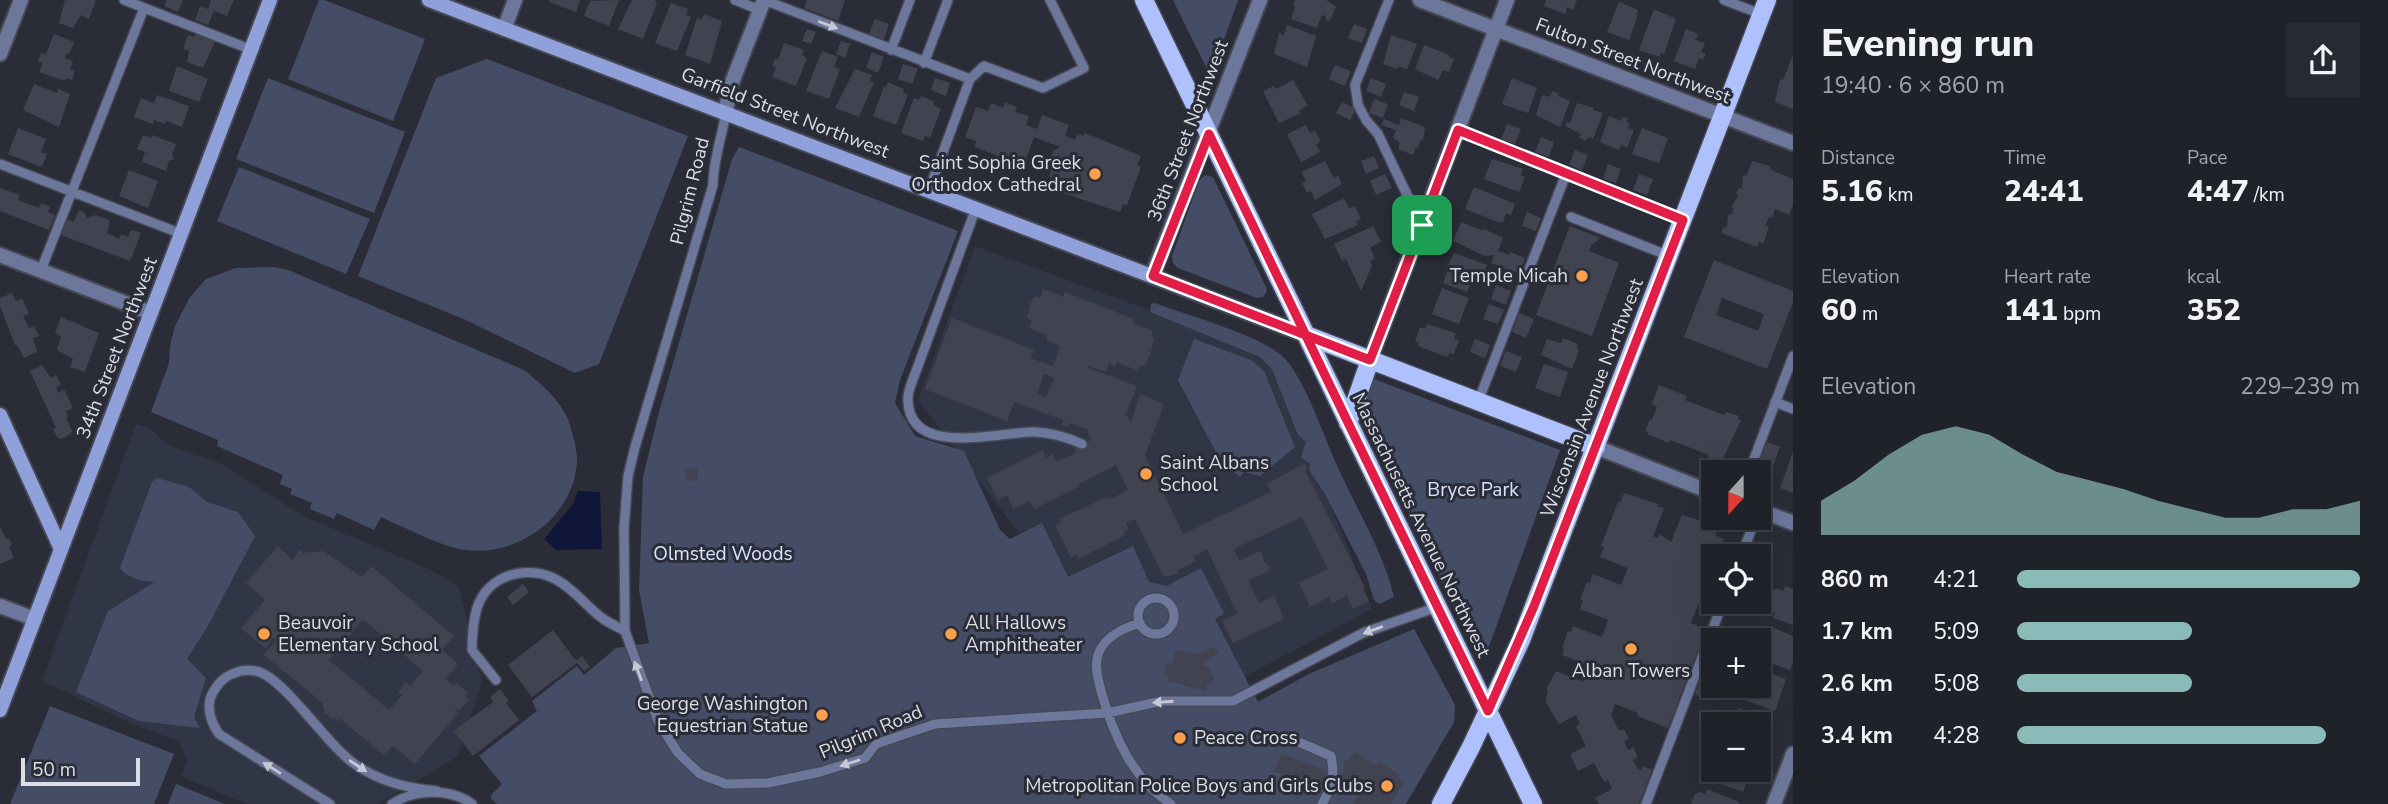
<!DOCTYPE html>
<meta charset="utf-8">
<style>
:root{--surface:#20222a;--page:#282a32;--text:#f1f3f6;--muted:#a2a4a8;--line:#3d3f47;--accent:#8bbbb9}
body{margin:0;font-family:"Nunito Sans",sans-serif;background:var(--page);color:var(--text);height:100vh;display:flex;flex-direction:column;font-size:26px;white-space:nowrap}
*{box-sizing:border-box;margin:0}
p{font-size:23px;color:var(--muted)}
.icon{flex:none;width:38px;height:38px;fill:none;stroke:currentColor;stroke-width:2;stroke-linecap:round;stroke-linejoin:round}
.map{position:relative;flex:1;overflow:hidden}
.side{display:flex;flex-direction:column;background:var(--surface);width:595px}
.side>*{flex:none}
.needle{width:46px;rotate:201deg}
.tools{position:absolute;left:1701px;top:460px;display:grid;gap:14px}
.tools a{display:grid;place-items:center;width:70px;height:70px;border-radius:0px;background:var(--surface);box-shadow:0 7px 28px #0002,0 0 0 2px var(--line);font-size:35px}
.scale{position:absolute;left:21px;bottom:18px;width:119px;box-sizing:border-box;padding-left:7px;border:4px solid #dbdee5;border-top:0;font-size:19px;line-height:24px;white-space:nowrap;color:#dbdee5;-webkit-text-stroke:5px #2a2d38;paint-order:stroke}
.pin{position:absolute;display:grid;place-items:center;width:60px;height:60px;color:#fff;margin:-30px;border-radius:14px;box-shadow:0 4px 10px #0006}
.round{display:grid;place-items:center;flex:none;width:74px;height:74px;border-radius:0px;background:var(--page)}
.overview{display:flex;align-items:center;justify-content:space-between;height:119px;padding:0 28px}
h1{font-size:38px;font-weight:800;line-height:52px}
.metrics{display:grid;grid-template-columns:repeat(3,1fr);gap:10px;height:119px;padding:7px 28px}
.metrics div{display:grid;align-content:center}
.metrics b{font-size:30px;font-weight:800}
.metrics small{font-size:19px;font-weight:400}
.metrics p{font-size:19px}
.chart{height:196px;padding:14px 28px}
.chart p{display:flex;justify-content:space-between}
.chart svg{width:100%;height:126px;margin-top:7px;fill:var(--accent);opacity:.7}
ul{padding:0 28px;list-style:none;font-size:23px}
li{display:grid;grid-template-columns:112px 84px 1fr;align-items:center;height:52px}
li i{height:18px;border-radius:9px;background:var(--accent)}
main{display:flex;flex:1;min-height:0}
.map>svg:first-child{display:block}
.built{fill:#313646}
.green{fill:#454d66}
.water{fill:#10163a}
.building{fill:#414450;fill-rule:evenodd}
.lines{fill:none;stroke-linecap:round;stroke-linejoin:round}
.lane-casing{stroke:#464954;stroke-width:12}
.street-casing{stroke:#464954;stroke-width:18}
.secondary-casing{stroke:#464954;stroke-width:18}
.primary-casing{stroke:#464954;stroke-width:21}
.lane{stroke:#6c779b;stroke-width:9}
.street{stroke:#6c779b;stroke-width:14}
.secondary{stroke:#8fa0da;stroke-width:14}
.primary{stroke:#afc1fd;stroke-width:18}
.oneway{fill:#c5c9d6}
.route-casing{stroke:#fff;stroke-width:14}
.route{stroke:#e11d48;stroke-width:9}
.poi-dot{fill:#f8a04b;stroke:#2a2d38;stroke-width:2.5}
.labels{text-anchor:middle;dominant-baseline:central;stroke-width:6;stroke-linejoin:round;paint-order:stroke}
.street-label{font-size:19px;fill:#dbdee5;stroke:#2a2d38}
.poi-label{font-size:19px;fill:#dbdee5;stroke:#2a2d38;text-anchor:end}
.park-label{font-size:19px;fill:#d9e2fe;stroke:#2a2d38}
</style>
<main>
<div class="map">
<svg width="1793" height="804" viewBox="0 0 1793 804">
<rect width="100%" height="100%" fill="#2a2d38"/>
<path class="built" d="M975,246L1271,355L1372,609L1234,682L1120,687L1030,548L918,400Z
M136,424L151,429L165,444L224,465L303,516L431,570L459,587L482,682L457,757L377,804H247L181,776L187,762L179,741L142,728L42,681Z"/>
<path class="green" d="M319,0H324L425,39L393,121L288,79Z
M1173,0H1238L1211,77Z
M487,59L688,136L599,364L575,373L466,320L358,276L436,78Z
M268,78L405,132L374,213L236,159Z
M739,147L958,231L900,380L895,403L915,436L964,451L1000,530L1010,539L1042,523L1068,577L1133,546L1149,582L1167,586L1201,568L1224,613L1215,619L1258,702L1309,674L1414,629L1455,705L1454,722L1406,804H497L491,799L492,794L502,784L479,756L537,711L532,701L577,666L584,675L616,648L649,643L639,590L643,477L659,412L732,159Z
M239,167L370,219L346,274L217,221Z
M1205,175L1213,177L1266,287L1267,291L1263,297L1257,298L1178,268L1173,263L1172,256L1199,181Z
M274,267L288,270L524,370C542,385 560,399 569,422C572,432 577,448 577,459C576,515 519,557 466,550C444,548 402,526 381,517L374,530L337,513L334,519L310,509L312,503L290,494L292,489L280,484L283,475L217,446L218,440L151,412L169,363L170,346L175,326L190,297L206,279L236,268Z
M1155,303C1189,316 1257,334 1282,356C1303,374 1323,434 1335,461C1354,505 1383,550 1394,597L1379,604L1374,600L1366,574L1325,494L1309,470L1310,464L1301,457L1306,442L1298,435L1272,369L1260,357L1150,312L1151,304Z
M1194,339L1251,360L1264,371L1295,447L1260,476L1244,472L1240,477L1221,462L1178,380Z
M1374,379L1560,450L1486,655L1481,656L1475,650L1361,414Z
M157,478L189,487L207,502L238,512L255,536L209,624L187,659L206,678L194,717L200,728L139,721L76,692L108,611L155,582C144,582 126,578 120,568L152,482Z
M50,706L174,754L154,804H10Z
M176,784L225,804H168Z"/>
<path class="water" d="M578,491L600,492L602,549L556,550L544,539L573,504Z"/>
<path class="building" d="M65,0H96L89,19L81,15L73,28L59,23Z
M167,0H183L178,12L164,6Z
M211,0H234L227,16L214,11L208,25L195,20L200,6L208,9Z
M550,0H580L576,12L549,2Z
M619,0L609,26L584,16L590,1Z
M632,0H655L657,3L643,39L618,29Z
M807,0H845L838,21L804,8Z
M1295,0H1326L1336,6L1330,21L1325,19L1326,16L1322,15L1317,28L1291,19L1295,7L1293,6Z
M1546,0H1577L1573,10L1567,7L1565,14L1544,6Z
M1619,2L1638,10L1636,15H1638L1629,40L1607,32Z
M671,3L688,9L686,15L691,17L677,51L655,43Z
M1654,9L1676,19L1664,54L1661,53L1660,57L1639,50Z
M704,14L722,21L710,64L685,55L697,18L702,20Z
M875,19L889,24L884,39L869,34Z
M1354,24L1367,29L1362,43L1348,38Z
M1287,25L1316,36L1307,67L1274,54L1279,33L1284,35Z
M807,29L816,32L811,44L802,41Z
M1686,29L1698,34L1695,40L1705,43L1701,52L1706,54L1703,60L1699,58L1695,69L1674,61Z
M196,33L215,41L203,68L187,62L189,51L183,49L188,35L195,37Z
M54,34L74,42L69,54L67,53L65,58L73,61L70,69L75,71L72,80L67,78L65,81L39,72L43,63L38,61L41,53L46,54Z
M1391,35L1417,44L1407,69L1398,66L1397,69L1383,64Z
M841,41L850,44L845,58L836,54Z
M784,43L804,50L802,55L807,58L796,86L772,77L776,67L772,66L775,59L778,60Z
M1424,45L1449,55V57L1454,59L1449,72L1443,70L1438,80L1415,69Z
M822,51L838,57L834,67L840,69L829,99L806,91Z
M872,52L884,57L878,73L866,68Z
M1793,55V109L1775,102L1780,79L1783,80Z
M903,64L918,69L912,84L898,79Z
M1335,65L1351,71L1345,86L1329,79Z
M177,66L208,79L199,102L169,91Z
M855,69L872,75L870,81L874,82L859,117L835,108Z
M935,78L950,83L946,96L931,90Z
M1371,78L1386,84L1381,97L1366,91Z
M1512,78L1537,88L1528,113L1502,104Z
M1293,80L1308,106L1299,110L1301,113L1279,123L1263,91L1274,86L1276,89Z
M888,82L904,89L903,93L908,95L896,125L873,116L884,87H886Z
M34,84L57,93L58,89L70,94L59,127L23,110Z
M1553,91L1559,94L1558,96L1570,101L1560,127L1536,115L1542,95L1549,97Z
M1404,92L1419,97L1414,111L1399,105Z
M157,95L189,106L182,127L166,121L165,124L154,120L153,124L134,117L141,98L154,103Z
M921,96L935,102L933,105L941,109L930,138L925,136L923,141L901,133L914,98L919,100Z
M1374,99L1388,104L1383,118L1369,113Z
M1005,102L1017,107L1015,112L1029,116L1026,125L1037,129L1042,115L1069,125L1065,136L1075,140L1078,134L1084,136L1085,133L1141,156L1137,165L1141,167L1127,205L1123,204L1120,212L1063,193L1064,189L1057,187L1060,180L1049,177L1053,162L1051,158L1053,151L1060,147L1034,137L1026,159L1015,155L1012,161L975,147L976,141L965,137L976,107L988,111L991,103L1003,108Z
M1342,102L1356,109L1350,120L1336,113Z
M1577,103L1594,108L1593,110L1603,113L1593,139L1588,137L1586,141L1579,138L1581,134L1565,126L1567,122L1570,123Z
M1609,116L1621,121L1623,117L1628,119L1626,122L1630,123L1628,128L1634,130L1627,148L1621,145L1619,150L1600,142Z
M1401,118L1425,127L1423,140L1420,141L1418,148L1416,147L1413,155L1398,149L1400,143L1393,138L1396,130L1381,125L1384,119L1399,125Z
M1507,124L1521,129L1515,144L1501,139Z
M1306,125L1310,133L1315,131L1321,142L1316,144L1320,152L1301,162L1287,134Z
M18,128L46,139L41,152L47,154L42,167L8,154Z
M1642,128L1668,138L1659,163L1632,154Z
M143,135L151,138L152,135L176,144L172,154L174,159L169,161L166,171L142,162L145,152L137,149Z
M1541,137L1554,142L1549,157L1535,152Z
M1575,150L1588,155L1582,170L1569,165Z
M1374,156L1379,168L1366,174L1361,161Z
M1492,159L1523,169L1521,176L1525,177L1519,192L1484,179Z
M1325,161L1334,178L1338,176L1342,184L1315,200L1311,191L1307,193L1302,183L1306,181L1301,172Z
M1752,161L1770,166L1771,170L1793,179V205L1789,215L1775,209L1772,218L1769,217L1765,226L1769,227L1763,244L1759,242L1757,247L1721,233L1723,228L1727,227L1728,215L1732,214L1734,208L1731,207L1739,195L1736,194L1738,189L1742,188L1743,176L1747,175Z
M1608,164L1621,169L1616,183L1603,179Z
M129,170L158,181L148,208L119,196Z
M1385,174L1392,188L1376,195L1370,181Z
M1639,174L1653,179L1647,195L1633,190Z
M1474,187L1515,204L1511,215L1506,213L1503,222H1498L1465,209Z
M0,188L20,195L18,200L39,208L41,203L50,207L48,212L55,215L49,230L0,211Z
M1344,198L1349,208L1355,206L1361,219L1356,221L1358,225L1325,239L1312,214Z
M79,210L84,212L87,218L95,215L110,220L107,234L113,236L119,239L121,234L128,237L131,230L141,233L130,261L61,235L67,219L74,222Z
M1527,212L1541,218L1536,231L1522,226Z
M1461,222L1481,230L1484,229L1503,238L1498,251L1509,255L1510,252L1525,258L1520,272L1517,273L1491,263L1494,255L1485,256L1453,241Z
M1373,226L1381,242L1370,247L1375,258L1370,261L1372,266L1361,291L1346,259L1342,261L1334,244Z
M1570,226L1600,238L1591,246L1589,251L1619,263L1592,336L1536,315Z
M1454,253L1487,265L1481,279L1473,276L1467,292L1443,283L1448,270L1446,269Z
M1714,260L1793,291V302L1767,369L1684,337ZM1722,298L1764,314L1758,331L1716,315Z
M1496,285L1511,291L1506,305L1491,299Z
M1442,288L1469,298L1459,324L1432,314Z
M1043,289L1063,297L1065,292L1134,319L1133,323L1153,331L1151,337L1155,338L1149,357L1144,366L1140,365L1138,371L1117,362L1115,367L1109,364L1106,372L1089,366L1088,368L1137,386L1126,414L1131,422L1140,394L1164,404L1145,455L1183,534L1271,492L1267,484L1305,463L1307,469L1305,470L1365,588L1363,589L1369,601L1353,609L1347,596L1332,603L1329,597L1310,607L1299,583L1328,569L1302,517L1234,549L1239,561L1260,551L1262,553L1264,562L1269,566V571L1248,580L1259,603L1274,596L1284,619L1233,643L1222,621L1237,614L1207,549L1193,556L1196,561L1176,571L1178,574L1164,577L1135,519L1126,523L1129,530L1124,532L1125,535L1078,559L1076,555L1071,558L1055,525L1061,522L1059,519L1107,497L1108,499L1115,497L1128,490L1116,465L1079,484L1080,486L1034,509L1030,501L1013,509L1007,495L998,500L987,478L1043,450L1046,458L1053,454L1057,462L1076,453L1074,448L1091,440L1087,431L1089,430L1070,423L1068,427L1062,425L1063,420L1014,402L1007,421L925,389L952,318L1034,350L1030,358L1053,366L1060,346L1046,340L1047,335L1029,328L1032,320L1027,318L1030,304L1035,296L1040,298ZM1044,374L1054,378L1046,397L1037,394Z
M12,293L16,301L22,298L29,314L23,316L29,328L34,326L39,336L33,338L37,352L24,358L17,345H15L0,306V298Z
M1489,304L1504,310L1498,324L1483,319Z
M1519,313L1534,319L1526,338L1512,332Z
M61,317L99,333L85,372L70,367L73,359L57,350L61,336L55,333Z
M1427,324L1456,333L1454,339L1459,340L1454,354L1449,353L1447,357L1418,346L1419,342L1415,341L1420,327L1425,329Z
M1563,338L1578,344L1577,349L1579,350L1572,369L1541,355L1547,339L1561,343Z
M1475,339L1490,345L1485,358L1470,352Z
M1506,351L1522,357L1516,372L1500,366Z
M1544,364L1568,372L1560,397L1535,388Z
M42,365L51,378L56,375L61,385L56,387L58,393L64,389L73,408L66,411L68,417L66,418L72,431L71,434L61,439L57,437L53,429L56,428L30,371Z
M1659,385L1687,396L1685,400L1724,415L1727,412L1739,416L1738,419L1741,420L1721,463L1708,458L1709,455L1670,440L1669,443L1647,434L1648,432L1645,431L1650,419L1652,420L1657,407L1652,404Z
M1767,442L1780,447L1769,476L1756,471Z
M1793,452V493L1780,488Z
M697,468L698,480L687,481L685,469Z
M1624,493L1658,504L1657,506L1664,508L1653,536L1658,538L1660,534L1671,542L1682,515L1709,523L1708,525L1718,528L1715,535L1724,539L1717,556H1713V566L1691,623L1706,629L1668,728L1637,716L1638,713L1615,704L1611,715L1619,731L1624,729L1629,739L1624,741L1628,750L1633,747L1638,757L1633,760L1637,768L1641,770L1643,766L1652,770L1639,804H1599L1595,798L1612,789L1608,780L1604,782L1594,763L1578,771L1570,754L1586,746L1576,726L1580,724L1576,715L1559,724L1545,701L1547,700L1546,697L1548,690L1546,689L1556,671L1584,682L1590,666L1562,655L1564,649L1562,648L1568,631L1571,632L1573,626L1602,637L1608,620L1580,609L1583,600L1580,599L1587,582L1590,583L1593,574L1621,585L1628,568L1600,557L1604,547L1601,546L1618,502L1620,503Z
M0,527L6,539L9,538L12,545L9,547L14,558L0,564Z
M1751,540L1766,546L1759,564V556L1745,554Z
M278,546L292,560L300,550L303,553L323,551L362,577L371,566L454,636L442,650L458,664L446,679L454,686L456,683L468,692L465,696L469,699L459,711L456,708L455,710L458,713L415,764L393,746L384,755L339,718L337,721L334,717L332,719L323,712L325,709L322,706L324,704L264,655L276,640L274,637L265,648L241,628L265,600L246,583ZM363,619L423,671L410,686L406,682L398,692L402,695L389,710L329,660Z
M523,584L529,592L513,605L507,597Z
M1785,586L1793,589V625L1773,618L1775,613L1766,606L1773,590L1777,588L1783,591Z
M1769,626L1793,636V662L1790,670L1759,659V640H1753L1757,631L1761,629L1767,631Z
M553,630L576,661L582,656L590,667L584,671L577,663L532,697L508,665Z
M1214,647L1218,653L1203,665L1207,666L1214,678L1213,683L1207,685L1206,691L1168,681L1169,676L1164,675L1167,662L1172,663L1176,650L1197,654Z
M1759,669L1786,679L1775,711L1742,699L1744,694L1739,692L1735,686H1759Z
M1704,671L1713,675V682L1707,699L1695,694Z
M500,689L509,701L506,703L519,720L473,756L454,731L493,702L490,697Z
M1738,708L1771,721L1759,752V724H1721L1726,712L1731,710L1736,713Z
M1713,751V770H1751L1743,792L1710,780L1712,776L1703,769L1710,753Z
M1354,752L1376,765L1379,761L1399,774L1397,777L1404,781L1391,804H1353L1362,789L1341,776L1346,768L1343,766L1346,759L1349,761Z
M1281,754L1324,769V771L1327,772L1322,786L1318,785L1316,788L1274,771Z
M1707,789L1739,802V804H1691L1695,794L1699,792L1705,794Z"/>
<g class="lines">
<defs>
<path id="lane" d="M124,0L252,50
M735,0L760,10
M764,0L970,79L929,190
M1389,0L1355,85L1358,105L1366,120L1378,134L1421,224
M1724,0L1761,14
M891,50L910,0
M924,63L948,0
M970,79L984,66L1043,88L1084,68L1050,0
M726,112C722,137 713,160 713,185L635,447L628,476L624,528L625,631L658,721L678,753L700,774L726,784L768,783L820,772L865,758L876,744L935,724L1107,713L1162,701H1233L1363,633L1437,607
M1458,130L1683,221
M0,164L182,234
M976,208L915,374C912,382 907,392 908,401C910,459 1001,431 1035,432C1052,433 1067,437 1082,444
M1571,217L1669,256
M41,270L144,8
M1478,402L1566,174
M1775,402L1793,409
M1749,472L1793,356
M1741,556L1756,518
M1138 616a18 18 0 1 1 36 0a18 18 0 1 1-36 0Z
M1140,623C1124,628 1108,635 1100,650C1093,663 1098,678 1101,691C1113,734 1132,779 1171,804
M496,680L472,650C472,636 473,622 477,608C488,574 528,564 557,580C575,590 586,606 602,618C609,623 618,627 625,631
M1301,743L1331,756C1335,778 1333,785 1322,804
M330,804L219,734C212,724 207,713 210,699C213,690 221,679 230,675C238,671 246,669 256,671C284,677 327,746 356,765C381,782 407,788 437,791
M392,804C414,789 450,788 472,804
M1646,804L1723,602"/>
<path id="street" d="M1420,0L1793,143
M504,29L515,0
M0,54L21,0
M726,112L729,90L764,0
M0,255L151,313
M1152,276L1260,0
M1370,360L1507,0
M1596,447L1713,493
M1759,510L1793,523
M0,606L35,619
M1774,804L1793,754"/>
<path id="secondary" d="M429,0L1306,335
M0,415L61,549
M0,710L270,0"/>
<path id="primary" d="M1144,0L1533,804
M1306,335L1596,447
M1348,423L1370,360
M1441,804L1471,747L1521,640L1767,0"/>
</defs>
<use href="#lane" class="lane-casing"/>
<use href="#street" class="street-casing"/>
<use href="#secondary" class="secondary-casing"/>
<use href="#primary" class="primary-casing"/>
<use href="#lane" class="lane"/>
<use href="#street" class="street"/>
<use href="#secondary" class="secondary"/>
<use href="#primary" class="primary"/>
</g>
<defs><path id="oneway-solid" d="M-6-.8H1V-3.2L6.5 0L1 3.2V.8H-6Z" transform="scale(1.75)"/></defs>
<g class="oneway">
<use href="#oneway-solid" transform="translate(828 25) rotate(21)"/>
<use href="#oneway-solid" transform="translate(1373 630) rotate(160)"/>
<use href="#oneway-solid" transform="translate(638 671) rotate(-110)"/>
<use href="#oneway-solid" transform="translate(1163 702) rotate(176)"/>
<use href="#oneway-solid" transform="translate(850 763) rotate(162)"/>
<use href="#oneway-solid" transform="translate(358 766) rotate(34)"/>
<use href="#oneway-solid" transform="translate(272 768) rotate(-148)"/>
</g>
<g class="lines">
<defs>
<path id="route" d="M1422,225L1370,360C1298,332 1225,304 1153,276L1209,134C1246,212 1284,290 1322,369L1488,711L1534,606L1683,220L1458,130L1422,225"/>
</defs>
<use href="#route" class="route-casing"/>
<use href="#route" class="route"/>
</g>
<g class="poi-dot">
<circle cx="1095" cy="174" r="7"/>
<circle cx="1582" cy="276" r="7"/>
<circle cx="1146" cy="474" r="7"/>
<circle cx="264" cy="634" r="7"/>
<circle cx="951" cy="634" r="7"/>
<circle cx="1631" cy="649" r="7"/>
<circle cx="822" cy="715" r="7"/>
<circle cx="1180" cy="738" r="7"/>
<circle cx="1387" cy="786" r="7"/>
</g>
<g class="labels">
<g class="street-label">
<text transform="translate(1633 61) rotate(21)">Fulton Street Northwest</text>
<text transform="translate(785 113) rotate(21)">Garfield Street Northwest</text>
<text transform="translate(1188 131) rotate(-69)">36th Street Northwest</text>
<text transform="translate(690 191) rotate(-76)">Pilgrim Road</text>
<text transform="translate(117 348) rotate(-69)">34th Street Northwest</text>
<text transform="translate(1592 398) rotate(-69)">Wisconsin Avenue Northwest</text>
<text transform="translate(1421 525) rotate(64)">Massachusetts Avenue Northwest</text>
<text transform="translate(871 732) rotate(-23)">Pilgrim Road</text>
</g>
<g class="poi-label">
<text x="1081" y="163">Saint Sophia Greek<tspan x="1081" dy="22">Orthodox Cathedral</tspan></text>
<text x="1568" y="276">Temple Micah</text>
<text x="1160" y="463" text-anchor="start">Saint Albans<tspan x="1160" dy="22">School</tspan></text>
<text x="278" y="623" text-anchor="start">Beauvoir<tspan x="278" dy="22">Elementary School</tspan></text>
<text x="965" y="623" text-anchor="start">All Hallows<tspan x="965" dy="22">Amphitheater</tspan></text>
<text x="1631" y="671" text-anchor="middle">Alban Towers</text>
<text x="808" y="704">George Washington<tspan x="808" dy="22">Equestrian Statue</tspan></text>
<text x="1194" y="738" text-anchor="start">Peace Cross</text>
<text x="1373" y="786">Metropolitan Police Boys and Girls Clubs</text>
</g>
<g class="park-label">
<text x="1473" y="490">Bryce Park</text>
<text x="723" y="554">Olmsted Woods</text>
</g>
</g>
</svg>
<div class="tools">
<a><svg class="needle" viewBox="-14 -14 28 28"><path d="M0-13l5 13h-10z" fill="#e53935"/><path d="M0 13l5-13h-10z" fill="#a2a4a8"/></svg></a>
<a><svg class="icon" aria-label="locate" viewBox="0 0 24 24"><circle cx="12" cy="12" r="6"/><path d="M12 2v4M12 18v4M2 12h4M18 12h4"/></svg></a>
<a>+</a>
<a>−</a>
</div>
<div class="scale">50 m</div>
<div class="pin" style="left:1422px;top:225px;background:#1e9e55"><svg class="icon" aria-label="arrive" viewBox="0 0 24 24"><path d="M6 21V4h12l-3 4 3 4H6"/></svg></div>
</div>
<section class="side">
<div class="overview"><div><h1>Evening run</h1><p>19:40 · 6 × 860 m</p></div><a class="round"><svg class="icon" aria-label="share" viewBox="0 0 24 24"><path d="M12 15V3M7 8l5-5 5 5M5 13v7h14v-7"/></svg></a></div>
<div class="metrics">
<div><p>Distance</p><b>5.16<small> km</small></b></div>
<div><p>Time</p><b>24:41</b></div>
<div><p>Pace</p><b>4:47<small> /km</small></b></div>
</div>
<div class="metrics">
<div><p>Elevation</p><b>60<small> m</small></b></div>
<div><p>Heart rate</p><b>141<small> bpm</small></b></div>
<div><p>kcal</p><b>352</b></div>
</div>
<div class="chart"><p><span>Elevation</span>229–239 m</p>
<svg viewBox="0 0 160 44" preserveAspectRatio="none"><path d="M0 44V32L10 25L20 16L30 9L40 6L50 9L60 16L70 22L80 25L90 28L100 32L110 35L120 38L130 38L140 35L150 35L160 32V44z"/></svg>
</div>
<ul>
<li><b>860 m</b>4:21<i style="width:100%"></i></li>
<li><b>1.7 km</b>5:09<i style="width:51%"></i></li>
<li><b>2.6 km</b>5:08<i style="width:51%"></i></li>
<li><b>3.4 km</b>4:28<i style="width:90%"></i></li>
</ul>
</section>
</main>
